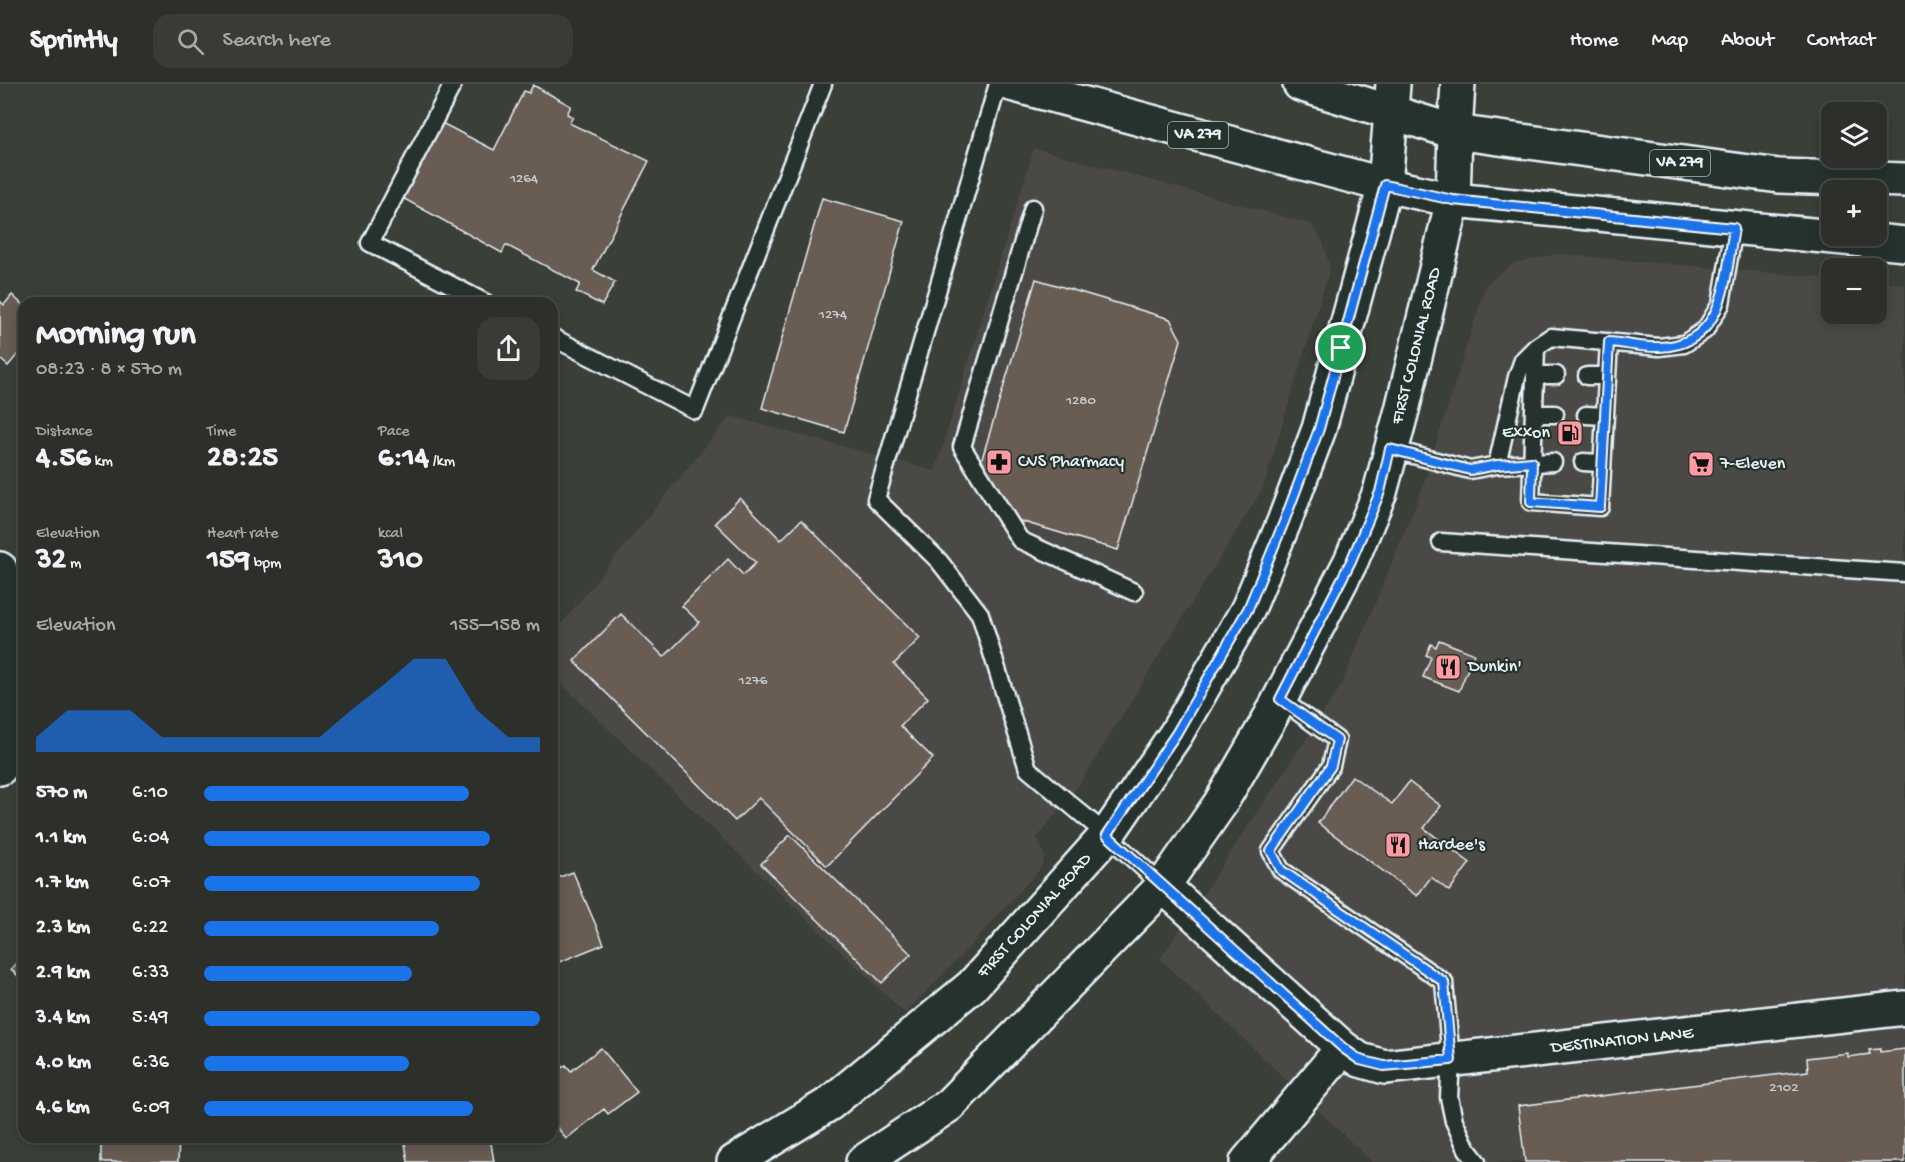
<!DOCTYPE html>
<meta charset="utf-8">
<style>
:root{--surface:#2c2f2a;--page:#383b36;--text:#f1f3f6;--muted:#a6a9a8;--line:#484a47;--accent:#1a73e8}
body{margin:0;font-family:"Gochi Hand",sans-serif;background:var(--page);color:var(--text);height:100vh;display:flex;flex-direction:column;font-size:22px;white-space:nowrap}
*{box-sizing:border-box;margin:0}
p{font-size:20px;color:var(--muted)}
.icon{flex:none;width:33px;height:33px;fill:none;stroke:currentColor;stroke-width:2;stroke-linecap:round;stroke-linejoin:round}
.map{position:relative;flex:1;overflow:hidden}
.side{position:absolute;left:18px;top:213px;width:540px;height:846px;display:flex;flex-direction:column;background:var(--surface);border-radius:18px;box-shadow:0 3px 15px #0003,0 0 0 2px var(--line)}
.side>*{flex:none}
.tools{position:absolute;left:1821px;top:18px;display:grid;gap:12px}
.tools a{display:grid;place-items:center;width:66px;height:66px;border-radius:12px;background:var(--surface);box-shadow:0 3px 15px #0003,0 0 0 2px var(--line);font-size:30px}
.pin{position:absolute;display:grid;place-items:center;width:51px;height:51px;color:#fff;margin:-26px;border:3px solid #fff;border-radius:50%;box-shadow:0 2px 6px #0007}
.round{display:grid;place-items:center;flex:none;width:63px;height:63px;border-radius:18px;background:var(--page)}
.headline{display:flex;align-items:center;justify-content:space-between;height:102px;padding:0 18px}
h1{font-size:33px;font-weight:700;line-height:45px}
.figures{display:grid;grid-template-columns:repeat(3,1fr);gap:9px;height:102px;padding:6px 18px}
.figures div{display:grid;align-content:center}
.figures b{font-size:30px;font-weight:700}
.figures small{font-size:16px;font-weight:400}
.figures p{font-size:16px}
.chart{height:168px;padding:12px 18px}
.chart p{display:flex;justify-content:space-between}
.chart svg{width:100%;height:108px;margin-top:6px;fill:var(--accent);opacity:.7}
ul{padding:0 18px;list-style:none;font-size:20px}
li{display:grid;grid-template-columns:96px 72px 1fr;align-items:center;height:45px}
li i{height:15px;border-radius:8px;background:var(--accent)}
header{display:flex;align-items:center;gap:36px;box-sizing:border-box;height:84px;padding:0 30px;background:var(--surface);border-bottom:2px solid var(--line)}
header strong{font-size:28px}
nav{display:flex;gap:33px;margin-inline-start:auto;font-size:21px}
.search{width:420px;height:54px;background:var(--page);display:flex;align-items:center;gap:15px;box-sizing:border-box;padding:0 21px;border-radius:18px;color:var(--muted);font-size:22px}
.map>svg:first-child{display:block}
.built{fill:#4b4a44}
.building{fill:#675b53;stroke:#e8f1f8;stroke-width:1.5}
.lines{fill:none;stroke-linecap:round;stroke-linejoin:round}
.lane-casing{stroke:#e8f1f8;stroke-width:21}
.street-casing{stroke:#e8f1f8;stroke-width:38}
.secondary-casing{stroke:#e8f1f8;stroke-width:38}
.primary-casing{stroke:#e8f1f8;stroke-width:38}
.lane{stroke:#26332d;stroke-width:16}
.street{stroke:#26332d;stroke-width:33}
.secondary{stroke:#26332d;stroke-width:33}
.primary{stroke:#26332d;stroke-width:33}
.route-casing{stroke:#fff;stroke-width:12}
.route{stroke:#1a73e8;stroke-width:8}
.labels{text-anchor:middle;dominant-baseline:central;stroke-width:4.5;stroke-linejoin:round;paint-order:stroke}
.number-label{font-size:15px;fill:#c8cccf}
.shield{fill:#26332d;stroke:#aeb8bb;stroke-width:1.5}
.shield-label{font-size:16px;font-weight:bold;fill:#e8f1f8}
.street-label{font-size:18px;fill:#e8f1f8;stroke:#26332d}
.poi-label{font-size:18px;fill:#e8f1f8;stroke:#26332d;text-anchor:start}
</style>
<header>
<strong>Sprintly</strong>
<div class="search"><svg class="icon" aria-label="search" viewBox="0 0 24 24"><circle cx="10" cy="10" r="6"/><path d="M15 15l6 6"/></svg>Search here</div>
<nav><a>Home</a><a>Map</a><a>About</a><a>Contact</a></nav>
</header>
<div class="map">
<svg width="1905" height="1078" viewBox="0 0 1905 1078">
<rect width="100%" height="100%" fill="#3a3f38"/>
<filter id="ink" filterUnits="userSpaceOnUse"><feTurbulence type="fractalNoise" baseFrequency=".0167" numOctaves="2"/><feDisplacementMap in="SourceGraphic" scale="12" xChannelSelector="R" yChannelSelector="G"/><feConvolveMatrix kernelMatrix="1 2 1 2 8 2 1 2 1" color-interpolation-filters="sRGB"/></filter>
<g filter="url(#ink)">
<path class="built" d="M1034,64L1311,140L1323,158L1330,184L1263,404L1079,701L1037,754L1045,773L1041,784L960,873L905,929L552,591V551L730,332L935,387Z
M1557,170L1831,194L1832,230H1876L1877,198L1905,200V1078H1372L1160,875L1341,602L1422,405L1486,200L1514,179Z"/>
<path class="building" d="M533,1L571,22L567,30L573,33L569,39L649,77L593,186L615,198L602,221L576,208L580,200L506,161L502,169L399,112L438,37L494,66L524,7L529,9Z
M822,114L904,137L844,348L762,324Z
M1036,195L1170,235L1181,256L1118,466L1017,436L981,378Z
M12,211L24,222V263L8,282L0,275V217L4,221Z
M740,414L781,456L801,436L920,554L894,580L928,614L900,642L933,674L827,782L759,714L735,737L574,577L621,530L664,573L699,538L682,522L728,475L743,491L756,479L715,439Z
M1439,556L1474,570L1459,607L1423,593L1431,573L1426,571L1431,560L1436,563Z
M1352,692L1392,720L1409,698L1441,722L1424,744L1470,779L1449,807L1431,793L1417,812L1318,739Z
M790,751L911,870L882,899L761,780Z
M573,788L604,860L552,881V796Z
M24,871V898L11,885Z
M601,964L637,1008L608,1030L604,1025L566,1055L552,1036V990L566,981L571,987Z
M1880,965V968L1905,965V1078H1525L1518,1022L1808,987L1807,974L1848,969V973L1870,970L1869,966Z
M101,1053H179L178,1078H101Z
M404,1053H490L494,1078H408Z"/>
<g class="lines">
<defs>
<path id="lane" d="M453,0L370,159L486,219
M998,0L876,415L939,477L980,530L1028,685L1107,751L1163,802
M1033,124L962,363L1020,456L1134,508
M552,253L695,326L823,0
M1536,263L1531,418L1600,423L1609,258
M1535,291H1556
M1587,292H1607
M1534,330H1555
M1586,331L1605,332
M1391,365L1470,386L1497,381L1517,293L1523,276L1536,263L1551,253L1659,263L1684,260L1705,246L1721,220L1734,144
M1583,378L1601,379
M1497,381L1553,378
M1441,458L1905,489
M1280,615L1337,656L1331,682L1271,767L1281,786L1444,898L1451,976L1449,1013L1454,1037L1467,1065L1477,1078"/>
<path id="street" d="M1391,28L1393,0
M1455,48L1458,0
M0,485L7,505L16,618L0,684
M1163,802L1343,964L1360,976L1385,983L1905,924
M1247,1078L1343,964"/>
<path id="secondary" d="M734,1078L829,1020L972,902L1107,751L1176,650L1248,525L1284,438L1319,345L1385,101L1391,28
M863,1078L949,1021L1163,802L1220,720L1271,632L1351,477L1380,408L1402,326L1453,116L1455,48"/>
<path id="primary" d="M1011,0L1385,101L1453,116L1905,160
M1300,0L1455,48L1779,92L1905,96"/>
</defs>
<use href="#lane" class="lane-casing"/>
<use href="#street" class="street-casing"/>
<use href="#secondary" class="secondary-casing"/>
<use href="#primary" class="primary-casing"/>
<use href="#lane" class="lane"/>
<use href="#street" class="street"/>
<use href="#secondary" class="secondary"/>
<use href="#primary" class="primary"/>
</g>
</g>
<g class="lines" filter="url(#ink)">
<defs>
<path id="route" d="M1385,101L1453,116L1734,144C1725,194 1726,261 1659,263C1643,264 1625,259 1609,258L1600,423L1531,418L1532,378L1497,381L1470,386L1390,365L1380,408L1351,477L1280,615L1337,656L1331,682L1271,767L1281,786L1444,898L1451,976L1384,982L1360,976L1343,964L1107,751L1176,650L1248,525L1284,438L1319,345Z"/>
</defs>
<use href="#route" class="route-casing"/>
<use href="#route" class="route"/>
</g>
<defs>
<symbol id="fuel-square" viewBox="-11 -11 22 22"><rect x="-9" y="-9" width="18" height="18" rx="4" fill="#ff9aa2" stroke="#26332d"/><path d="M-5.5-6h7V0h2V4h1.3V-2.5L3-4.5l.8-.8L6-3V5H2.5V1h-1V6h-7ZM-4.2-4.7v3.2H.2V-4.7Z" fill="#111"/></symbol>
<symbol id="pharmacy-square" viewBox="-11 -11 22 22"><rect x="-9" y="-9" width="18" height="18" rx="4" fill="#ff9aa2" stroke="#26332d"/><path d="M-2-6h4v4h4v4h-4v4h-4v-4h-4v-4h4Z" fill="#111"/></symbol>
<symbol id="supermarket-square" viewBox="-11 -11 22 22"><rect x="-9" y="-9" width="18" height="18" rx="4" fill="#ff9aa2" stroke="#26332d"/><path d="M-6-5.5h2.5l.6 2H6L4.5 2H-2.5L-4.4-4H-6ZM-1.5 3.2a1.3 1.3 0 1 0 .1 0ZM3 3.2a1.3 1.3 0 1 0 .1 0Z" fill="#111"/></symbol>
<symbol id="restaurant-square" viewBox="-11 -11 22 22"><rect x="-9" y="-9" width="18" height="18" rx="4" fill="#ff9aa2" stroke="#26332d"/><path d="M-5-6h1v4h1v-4h1v4h1v-4h1v5L-1.5 .5V6h-2V.5L-5-1ZM5-6V6H3V1.5H1.5Q1.5-4 5-6Z" fill="#111"/></symbol>
</defs>
<g fill-rule="evenodd">
<use href="#fuel-square" x="1555" y="334" width="30" height="30"/>
<use href="#pharmacy-square" x="984" y="363" width="30" height="30"/>
<use href="#supermarket-square" x="1686" y="365" width="30" height="30"/>
<use href="#restaurant-square" x="1433" y="568" width="30" height="30"/>
<use href="#restaurant-square" x="1383" y="746" width="30" height="30"/>
</g>
<g class="labels">
<g class="number-label">
<text x="524" y="95">1264</text>
<text x="833" y="231">1274</text>
<text x="1081" y="317">1280</text>
<text x="753" y="597">1276</text>
<text x="1784" y="1004">2102</text>
</g>
<g class="shield">
<rect x="1168" y="38" width="60" height="26" rx="4.5"/>
<rect x="1650" y="66" width="60" height="26" rx="4.5"/>
</g>
<g class="shield-label">
<text x="1198" y="51">VA 279</text>
<text x="1680" y="79">VA 279</text>
</g>
<g class="street-label">
<text transform="translate(1417 262) rotate(-76)">FIRST COLONIAL ROAD</text>
<text transform="translate(1035 832) rotate(-48)">FIRST COLONIAL ROAD</text>
<text transform="translate(1622 957) rotate(-6)">DESTINATION LANE</text>
</g>
<g class="poi-label">
<text x="1550" y="349" text-anchor="end">Exxon</text>
<text x="1018" y="378">CVS Pharmacy</text>
<text x="1720" y="380">7-Eleven</text>
<text x="1468" y="583">Dunkin'</text>
<text x="1418" y="761">Hardee's</text>
</g>
</g>
</svg>
<div class="tools">
<a><svg class="icon" aria-label="layers" viewBox="0 0 24 24"><path d="M12 4l9 5-9 5-9-5zM3 14l9 5 9-5"/></svg></a>
<a>+</a>
<a>−</a>
</div>
<div class="pin" style="left:1341px;top:264px;background:#1e9e55"><svg class="icon" aria-label="arrive" viewBox="0 0 24 24"><path d="M6 21V4h12l-3 4 3 4H6"/></svg></div>
<section class="side">
<div class="headline"><div><h1>Morning run</h1><p>08:23 · 8 × 570 m</p></div><a class="round"><svg class="icon" aria-label="share" viewBox="0 0 24 24"><path d="M12 15V3M7 8l5-5 5 5M5 13v7h14v-7"/></svg></a></div>
<div class="figures">
<div><p>Distance</p><b>4.56<small> km</small></b></div>
<div><p>Time</p><b>28:25</b></div>
<div><p>Pace</p><b>6:14<small> /km</small></b></div>
</div>
<div class="figures">
<div><p>Elevation</p><b>32<small> m</small></b></div>
<div><p>Heart rate</p><b>159<small> bpm</small></b></div>
<div><p>kcal</p><b>310</b></div>
</div>
<div class="chart"><p><span>Elevation</span>155–158 m</p>
<svg viewBox="0 0 160 44" preserveAspectRatio="none"><path d="M0 44V38L10 27L20 27L30 27L40 38L50 38L60 38L70 38L80 38L90 38L100 27L110 17L120 6L130 6L140 27L150 38L160 38V44z"/></svg>
</div>
<ul>
<li><b>570 m</b>6:10<i style="width:79%"></i></li>
<li><b>1.1 km</b>6:04<i style="width:85%"></i></li>
<li><b>1.7 km</b>6:07<i style="width:82%"></i></li>
<li><b>2.3 km</b>6:22<i style="width:70%"></i></li>
<li><b>2.9 km</b>6:33<i style="width:62%"></i></li>
<li><b>3.4 km</b>5:49<i style="width:100%"></i></li>
<li><b>4.0 km</b>6:36<i style="width:61%"></i></li>
<li><b>4.6 km</b>6:09<i style="width:80%"></i></li>
</ul>
</section>
</div>
